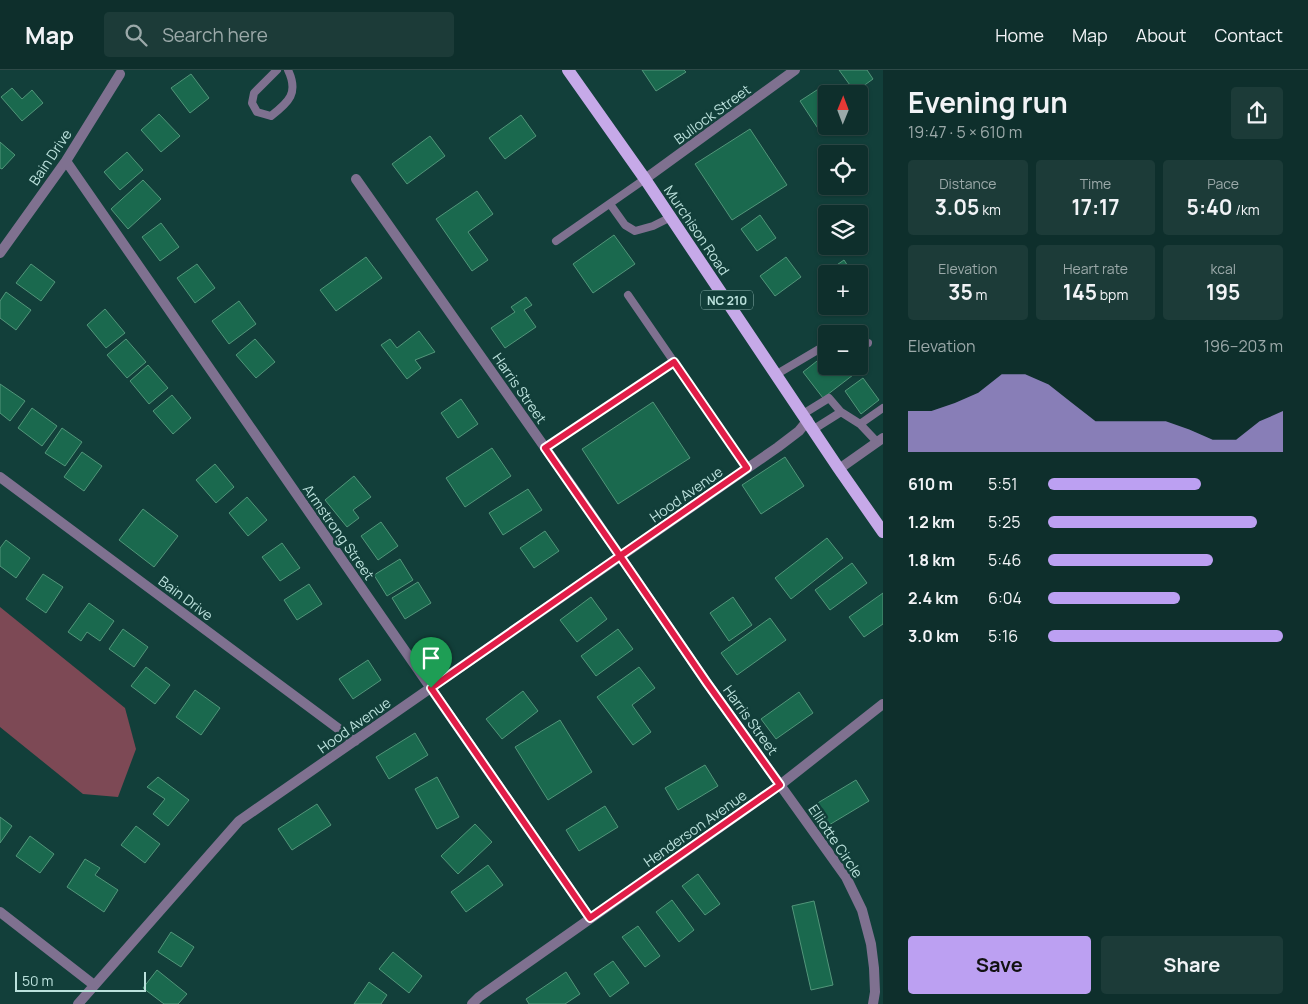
<!DOCTYPE html>
<meta charset="utf-8">
<style>
:root{--surface:#0e2f2c;--page:#1c3b38;--text:#f1f3f6;--muted:#9ba9a9;--line:#2e4a48;--accent:#bca0f2}
body{margin:0;font-family:Manrope,sans-serif;background:var(--page);color:var(--text);height:100vh;display:flex;flex-direction:column;font-size:19px;white-space:nowrap}
*{box-sizing:border-box;margin:0}
p{font-size:16px;color:var(--muted)}
.icon{flex:none;width:28px;height:28px;fill:none;stroke:currentColor;stroke-width:2;stroke-linecap:round;stroke-linejoin:round}
.map{position:relative;flex:1;overflow:hidden}
.panel{display:flex;flex-direction:column;background:var(--surface);width:425px}
.panel>*{flex:none}
.needle{width:32px;rotate:1deg}
.buttons{position:absolute;left:818px;top:15px;display:grid;gap:10px}
.buttons a{display:grid;place-items:center;width:50px;height:50px;border-radius:5px;background:var(--surface);box-shadow:0 1px 4px #0004,0 0 0 1px var(--line);font-size:25px}
.scale{position:absolute;left:15px;bottom:12px;width:131px;box-sizing:border-box;padding-left:5px;border:2px solid #bbe1dc;border-top:0;font-size:14px;line-height:18px;white-space:nowrap;color:#bbe1dc;-webkit-text-stroke:4px #123f3a;paint-order:stroke}
.pin{position:absolute;display:grid;place-items:center;width:42px;height:42px;color:#fff;margin:-51px -21px;border-radius:50% 50% 50% 0;rotate:-45deg;box-shadow:0 0 5px #0007}
.pin .icon{rotate:45deg}
.round{display:grid;place-items:center;flex:none;width:52px;height:52px;border-radius:5px;background:var(--page)}
.overview{display:flex;align-items:center;justify-content:space-between;height:85px;padding:0 25px}
h1{font-size:28px;font-weight:700;line-height:38px}
.figures{display:grid;grid-template-columns:repeat(3,1fr);gap:8px;height:85px;padding:5px 25px}
.figures div{display:grid;align-content:center;border-radius:5px;background:var(--page);text-align:center}
.figures b{font-size:21px;font-weight:700}
.figures small{font-size:14px;font-weight:400}
.figures p{font-size:14px}
.chart{height:140px;padding:10px 25px}
.chart p{display:flex;justify-content:space-between}
.chart svg{width:100%;height:90px;margin-top:5px;fill:var(--accent);opacity:.7}
.cta{display:flex;gap:10px;margin-top:auto;padding:10px 25px}
.cta a{flex:1;height:58px;border-radius:5px;background:var(--accent);color:#111;font-size:20px;font-weight:700;line-height:58px;text-align:center}
.cta a+a{background:var(--page);color:var(--text)}
ul{padding:0 25px;list-style:none;font-size:16px}
li{display:grid;grid-template-columns:80px 60px 1fr;align-items:center;height:38px}
li i{height:12px;border-radius:6px;background:var(--accent)}
header{display:flex;align-items:center;gap:30px;box-sizing:border-box;height:70px;padding:0 25px;background:var(--surface);border-bottom:1px solid var(--line)}
header strong{font-size:24px}
nav{display:flex;gap:28px;margin-inline-start:auto;font-size:18px}
.search{width:350px;height:45px;background:var(--page);display:flex;align-items:center;gap:12px;box-sizing:border-box;padding:0 18px;border-radius:5px;color:var(--muted);font-size:19px}
main{display:flex;flex:1;min-height:0}
.map>svg:first-child{display:block}
.green{fill:#7d4955}
.building{fill:#1a694e;stroke:#52967a}
.lines{fill:none;stroke-linecap:round;stroke-linejoin:round}
.lane{stroke:#7f7190;stroke-width:8}
.street{stroke:#7f7190;stroke-width:10}
.primary{stroke:#c6a9e8;stroke-width:12}
.route-casing{stroke:#fff;stroke-width:10}
.route{stroke:#e11d48;stroke-width:6}
.labels{text-anchor:middle;dominant-baseline:central;stroke-width:5;stroke-linejoin:round;paint-order:stroke}
.shield{fill:#123f3a;stroke:#88b0ab;stroke-width:1}
.shield-label{font-size:12px;font-weight:bold;fill:#bbe1dc}
.street-label{font-size:14px;fill:#bbe1dc;stroke:#123f3a}
</style>
<header>
<strong>Map</strong>
<div class="search"><svg class="icon" aria-label="search" viewBox="0 0 24 24"><circle cx="10" cy="10" r="6"/><path d="M15 15l6 6"/></svg>Search here</div>
<nav><a>Home</a><a>Map</a><a>About</a><a>Contact</a></nav>
</header>
<main>
<div class="map">
<svg width="883" height="934" viewBox="0 0 883 934">
<rect width="100%" height="100%" fill="#123f3a"/>
<path class="green" d="M0,537L125,638L136,679L118,727L83,724L0,657Z"/>
<path class="building" d="M642,0H684L686,2L656,21Z
M839,0H867L873,9L855,22Z
M191,4L209,28L190,43L171,18Z
M823,16L828,24H826V56H832L821,63L800,31Z
M12,18L22,29L32,20L43,33L22,51L1,27Z
M159,44L180,66L161,82L141,60Z
M521,45L536,66L505,89L489,68Z
M750,59L787,115L732,150L695,94Z
M430,66L445,86L407,114L392,94Z
M0,72L15,85L2,99L0,98Z
M127,82L143,100L120,120L104,102Z
M143,110L161,129L128,159L111,139Z
M477,121L493,144L468,162L488,190L472,201L436,149Z
M760,145L776,168L757,181L741,159Z
M161,153L179,177L160,191L142,167Z
M614,165L635,194L593,223L573,194Z
M366,187L382,208L336,241L320,220Z
M786,187L801,207L775,226L760,206Z
M844,190L853,204H826V205L825,203Z
M31,194L55,212L41,231L16,213Z
M197,194L215,218L195,233L177,208Z
M6,222L31,240L16,260L0,248V231Z
M526,227L532,235L524,240L536,257L505,278L491,258L515,242L511,237Z
M239,231L256,254L229,274L212,251Z
M105,239L125,263L106,278L87,255Z
M419,261L435,282L415,290L421,298L407,309L381,275L390,269L397,278Z
M126,269L146,292L127,308L107,285Z
M255,269L275,292L256,308L236,285Z
M826,284V296H847L853,305L823,328L803,302Z
M148,295L168,318L149,334L130,311Z
M863,308L879,330L861,344L845,321Z
M0,314L25,331L10,351L0,343Z
M172,325L191,348L173,364L153,341Z
M461,329L478,354L458,368L441,343Z
M653,332L690,388L618,434L582,379Z
M32,338L57,356L42,376L18,358Z
M62,358L82,372L65,396L45,383Z
M492,378L511,406L465,437L446,408Z
M82,382L102,396L84,421L64,407Z
M785,387L804,416L761,444L742,415Z
M215,394L234,417L216,433L196,410Z
M354,406L371,427L353,440L359,448L347,457L325,430Z
M528,419L542,440L503,465L489,443Z
M247,427L267,450L248,466L229,443Z
M143,439L178,466L154,497L119,470Z
M381,452L398,476L378,490L361,466Z
M545,461L559,481L534,498L520,478Z
M827,468L843,488L791,529L775,508Z
M6,470L30,488L16,508L0,496V478Z
M282,473L300,498L280,511L262,487Z
M400,489L413,510L387,526L374,505Z
M852,493L867,513L830,540L815,520Z
M43,504L63,517L46,543L26,529Z
M418,512L431,533L405,549L392,528Z
M309,514L322,534L297,550L284,530Z
M883,523V554L864,567L849,547Z
M591,527L607,549L577,572L560,550Z
M733,527L752,555L729,571L710,543Z
M89,533L114,551L100,571L87,562L81,571L68,562Z
M770,548L786,570L737,605L721,583Z
M123,559L148,577L134,597L109,579Z
M618,559L633,579L596,606L581,586Z
M368,590L381,610L353,629L339,609Z
M146,597L170,615L155,634L131,616Z
M639,597L655,618L632,635L651,662L633,675L597,627Z
M195,620L220,638L201,665L176,647Z
M523,621L538,641L502,669L486,649Z
M799,622L813,643L776,669L761,649Z
M560,650L592,702L548,730L515,677Z
M415,663L428,685L389,709L376,687Z
M705,695L718,716L678,740L665,718Z
M158,707L189,730L168,756L153,744L165,729L147,717Z
M437,707L459,747L437,759L415,719Z
M856,710L869,731L829,755L816,734Z
M317,734L331,755L292,780L278,759Z
M605,736L618,757L579,781L566,760Z
M0,747L12,756L0,773Z
M475,754L492,772L458,804L441,786Z
M136,756L160,774L145,793L121,775Z
M30,766L54,784L40,803L16,786Z
M85,789L100,798L95,805L118,820L104,842L67,817Z
M488,795L503,815L466,842L451,822Z
M698,804L720,834L705,845L682,816Z
M672,830L694,860L679,872L656,842Z
M814,831L833,915L811,920L792,836Z
M638,856L660,886L645,897L622,867Z
M171,862L194,877L181,897L158,882Z
M393,882L422,906L409,923L379,899Z
M613,891L629,913L610,927L594,904Z
M157,900L187,924L178,934H164L143,918Z
M566,902L580,924L565,934H529L526,929Z
M369,912L387,925L381,934H354Z"/>
<g class="lines">
<path class="lane" d="M277,0L254,23L252,33L257,42L271,46C289,32 299,23 288,0
M610,134L625,155L635,161L653,156L671,147
M556,171L645,109
M628,225L747,398
M859,271L868,273
M777,304L826,275
M803,344L829,328L841,342
M814,359L841,342L860,354
M877,372L860,354L883,338
M545,378L674,292"/>
<path class="street" d="M66,91L590,848
M356,109L579,426L707,613L846,807L862,840L871,874L874,898L875,922L873,934
M645,109L795,0
M0,183L66,91L120,4
M839,399L883,368
M0,407L355,671
M0,842L94,915
M78,934L239,751L778,377L799,361L808,350
M472,934L479,927L780,715L883,634"/>
<path class="primary" d="M568,0L645,109L839,399L883,462"/>
</g>
<g class="lines">
<defs>
<path id="route" d="M431,618L590,848L780,715L707,613L620,486L747,398L674,292L545,378L620,486L431,618"/>
</defs>
<use href="#route" class="route-casing"/>
<use href="#route" class="route"/>
</g>
<g class="labels">
<rect class="shield" x="701" y="220.5" width="52" height="19" rx="4"/>
<g class="shield-label">
<text x="727" y="230">NC 210</text>
</g>
<g class="street-label">
<text transform="translate(712 44) rotate(-36)">Bullock Street</text>
<text transform="translate(50 87) rotate(-56)">Bain Drive</text>
<text transform="translate(697 160) rotate(56)">Murchison Road</text>
<text transform="translate(520 318) rotate(55)">Harris Street</text>
<text transform="translate(686 424) rotate(-35)">Hood Avenue</text>
<text transform="translate(339 462) rotate(55)">Armstrong Street</text>
<text transform="translate(186 528) rotate(37)">Bain Drive</text>
<text transform="translate(751 650) rotate(54)">Harris Street</text>
<text transform="translate(354 655) rotate(-35)">Hood Avenue</text>
<text transform="translate(695 758) rotate(-35)">Henderson Avenue</text>
<text transform="translate(836 771) rotate(56)">Elliotte Circle</text>
</g>
</g>
</svg>
<div class="buttons">
<a><svg class="needle" viewBox="-14 -14 28 28"><path d="M0-13l5 13h-10z" fill="#e53935"/><path d="M0 13l5-13h-10z" fill="#9ba9a9"/></svg></a>
<a><svg class="icon" aria-label="locate" viewBox="0 0 24 24"><circle cx="12" cy="12" r="6"/><path d="M12 2v4M12 18v4M2 12h4M18 12h4"/></svg></a>
<a><svg class="icon" aria-label="layers" viewBox="0 0 24 24"><path d="M12 4l9 5-9 5-9-5zM3 14l9 5 9-5"/></svg></a>
<a>+</a>
<a>−</a>
</div>
<div class="scale">50 m</div>
<div class="pin" style="left:431px;top:618px;background:#1e9e55"><svg class="icon" aria-label="arrive" viewBox="0 0 24 24"><path d="M6 21V4h12l-3 4 3 4H6"/></svg></div>
</div>
<section class="panel">
<div class="overview"><div><h1>Evening run</h1><p>19:47 · 5 × 610 m</p></div><a class="round"><svg class="icon" aria-label="share" viewBox="0 0 24 24"><path d="M12 15V3M7 8l5-5 5 5M5 13v7h14v-7"/></svg></a></div>
<div class="figures">
<div><p>Distance</p><b>3.05<small> km</small></b></div>
<div><p>Time</p><b>17:17</b></div>
<div><p>Pace</p><b>5:40<small> /km</small></b></div>
</div>
<div class="figures">
<div><p>Elevation</p><b>35<small> m</small></b></div>
<div><p>Heart rate</p><b>145<small> bpm</small></b></div>
<div><p>kcal</p><b>195</b></div>
</div>
<div class="chart"><p><span>Elevation</span>196–203 m</p>
<svg viewBox="0 0 160 44" preserveAspectRatio="none"><path d="M0 44V24L10 24L20 20L30 15L40 6L50 6L60 11L70 20L80 29L90 29L100 29L110 29L120 33L130 38L140 38L150 29L160 24V44z"/></svg>
</div>
<ul>
<li><b>610 m</b>5:51<i style="width:65%"></i></li>
<li><b>1.2 km</b>5:25<i style="width:89%"></i></li>
<li><b>1.8 km</b>5:46<i style="width:70%"></i></li>
<li><b>2.4 km</b>6:04<i style="width:56%"></i></li>
<li><b>3.0 km</b>5:16<i style="width:100%"></i></li>
</ul>
<div class="cta"><a>Save</a><a>Share</a></div>
</section>
</main>
